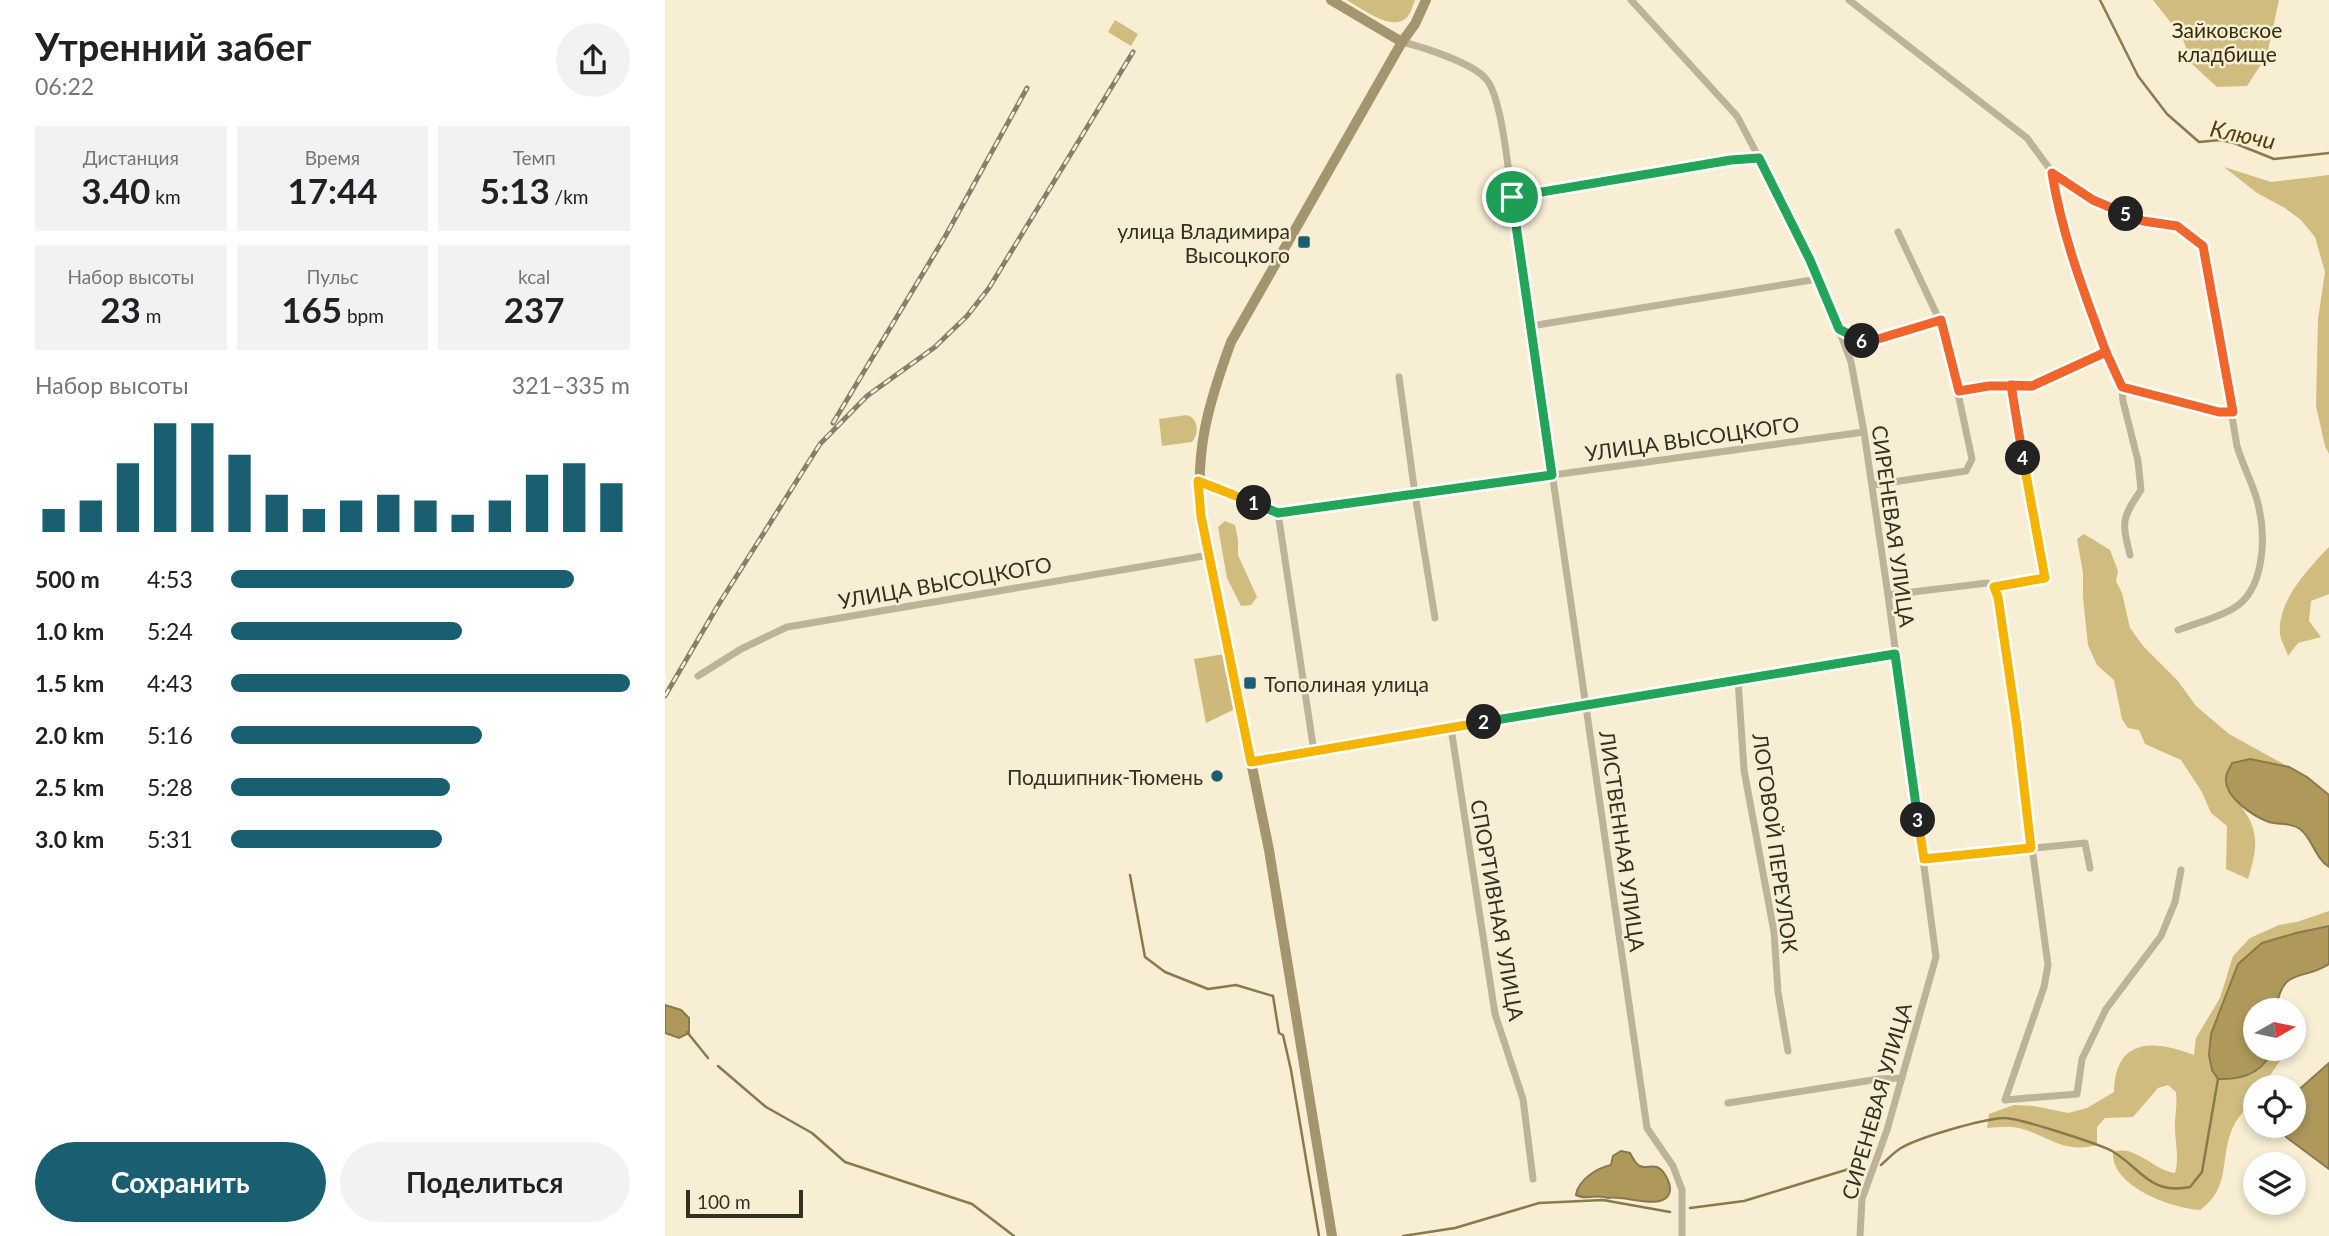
<!DOCTYPE html>
<html lang="ru">
<meta charset="utf-8">
<style>
:root{--surface:#fff;--page:#f2f2f2;--text:#202124;--muted:#757577;--accent:#195e71}
body{margin:0;font-family:Lato,sans-serif;background:var(--page);color:var(--text);height:100vh;display:flex;flex-direction:column;font-size:26px;white-space:nowrap}
*{box-sizing:border-box;margin:0}
p{font-size:23px;color:var(--muted)}
.icon{flex:none;width:38px;height:38px;fill:none;stroke:currentColor;stroke-width:2;stroke-linecap:round;stroke-linejoin:round}
.map{position:relative;flex:1;overflow:hidden}
.panel{display:flex;flex-direction:column;background:var(--surface);width:665px}
.panel>*{flex:none}
.needle{width:46px;rotate:81deg}
.controls{position:absolute;left:1578px;top:998px;display:grid;gap:14px}
.controls a{display:grid;place-items:center;width:63px;height:63px;border-radius:50%;background:var(--surface);box-shadow:0 4px 10px #0003;font-size:35px}
.scale{position:absolute;left:21px;bottom:18px;width:117px;box-sizing:border-box;padding-left:7px;border:4px solid #343026;border-top:0;font-size:19px;line-height:24px;white-space:nowrap;color:#343026;-webkit-text-stroke:5px #f7eed3;paint-order:stroke}
.pin{position:absolute;display:grid;place-items:center;width:60px;height:60px;color:#fff;margin:-30px;border:4px solid #fff;border-radius:50%;box-shadow:0 2px 7px #0007}
.km{position:absolute;width:35px;height:35px;margin:-18px;border-radius:50%;background:#222;color:#fff;font-size:19px;line-height:35px;text-align:center}
.round{display:grid;place-items:center;flex:none;width:74px;height:74px;border-radius:37px;background:var(--page)}
.head{display:flex;align-items:center;justify-content:space-between;height:119px;padding:0 35px}
h1{font-size:38px;font-weight:700;line-height:52px}
.figures{display:grid;grid-template-columns:repeat(3,1fr);gap:10px;height:119px;padding:7px 35px}
.figures div{display:grid;align-content:center;border-radius:0px;background:var(--page);text-align:center}
.figures b{font-size:35px;font-weight:700}
.figures small{font-size:19px;font-weight:400}
.figures p{font-size:19px}
.chart{height:196px;padding:14px 35px}
.chart p{display:flex;justify-content:space-between}
.chart svg{width:100%;height:126px;margin-top:7px;stroke:var(--accent);stroke-width:6}
.primary-button{display:flex;gap:14px;margin-top:auto;padding:14px 35px}
.primary-button a{flex:1;height:80px;border-radius:42px;background:var(--accent);color:#fff;font-size:28px;font-weight:700;line-height:80px;text-align:center}
.primary-button a+a{background:var(--page);color:var(--text)}
ul{padding:0 35px;list-style:none;font-size:23px}
li{display:grid;grid-template-columns:112px 84px 1fr;align-items:center;height:52px}
li i{height:18px;border-radius:9px;background:var(--accent)}
main{display:flex;flex:1;min-height:0}
.map>svg:first-child{display:block}
.green{fill:#d0bc7f}
.forest{fill:#ceb97a}
.water{fill:#ae995b;stroke:#897a4b;stroke-width:2}
.lines{fill:none;stroke-linecap:round;stroke-linejoin:round}
.stream{stroke:#897a4b;stroke-width:2.5}
.street{stroke:#bcb398;stroke-width:7}
.secondary{stroke:#a3966e;stroke-width:10}
.rail-casing{stroke:#867f6e;stroke-width:5}
.rail{stroke:#f7eed3;stroke-width:2.5;stroke-dasharray:8;stroke-linecap:butt}
.split-1-casing{stroke:#fff;stroke-width:14}
.split-2-casing{stroke:#fff;stroke-width:14}
.split-3-casing{stroke:#fff;stroke-width:14}
.split-4-casing{stroke:#fff;stroke-width:14}
.split-5-casing{stroke:#fff;stroke-width:14}
.split-6-casing{stroke:#fff;stroke-width:14}
.split-7-casing{stroke:#fff;stroke-width:14}
.split-1{stroke:#22a559;stroke-width:9}
.split-2{stroke:#f5b400;stroke-width:9}
.split-3{stroke:#22a559;stroke-width:9}
.split-4{stroke:#f5b400;stroke-width:9}
.split-5{stroke:#f0652b;stroke-width:9}
.split-6{stroke:#f0652b;stroke-width:9}
.split-7{stroke:#22a559;stroke-width:9}
.poi-dot{fill:#195e71;stroke:#f7eed3;stroke-width:2.5}
.labels{text-anchor:middle;dominant-baseline:central;stroke-width:5;stroke-linejoin:round;paint-order:stroke}
.park-label{font-size:21px;fill:#352c0f;stroke:#f7eed3}
.poi-label{font-size:21px;fill:#343026;stroke:#f7eed3;text-anchor:end}
.street-label{font-size:21px;fill:#343026;stroke:#f7eed3}
.water-label{font-size:23px;font-style:italic;fill:#514210;stroke:#f7eed3}
</style>
<main>
<section class="panel">
<div class="head"><div><h1>Утренний забег</h1><p>06:22</p></div><a class="round"><svg class="icon" aria-label="share" viewBox="0 0 24 24"><path d="M12 15V3M7 8l5-5 5 5M5 13v7h14v-7"/></svg></a></div>
<div class="figures">
<div><p>Дистанция</p><b>3.40<small> km</small></b></div>
<div><p>Время</p><b>17:44</b></div>
<div><p>Темп</p><b>5:13<small> /km</small></b></div>
</div>
<div class="figures">
<div><p>Набор высоты</p><b>23<small> m</small></b></div>
<div><p>Пульс</p><b>165<small> bpm</small></b></div>
<div><p>kcal</p><b>237</b></div>
</div>
<div class="chart"><p><span>Набор высоты</span>321–335 m</p>
<svg viewBox="0 0 160 44" preserveAspectRatio="none"><path d="M5 44V36M15 44V33M25 44V20M35 44V6M45 44V6M55 44V17M65 44V31M75 44V36M85 44V33M95 44V31M105 44V33M115 44V38M125 44V33M135 44V24M145 44V20M155 44V27"/></svg>
</div>
<ul>
<li><b>500 m</b>4:53<i style="width:86%"></i></li>
<li><b>1.0 km</b>5:24<i style="width:58%"></i></li>
<li><b>1.5 km</b>4:43<i style="width:100%"></i></li>
<li><b>2.0 km</b>5:16<i style="width:63%"></i></li>
<li><b>2.5 km</b>5:28<i style="width:55%"></i></li>
<li><b>3.0 km</b>5:31<i style="width:53%"></i></li>
</ul>
<div class="primary-button"><a>Сохранить</a><a>Поделиться</a></div>
</section>
<div class="map">
<svg width="1664" height="1236" viewBox="0 0 1664 1236">
<rect width="100%" height="100%" fill="#f7eed3"/>
<path class="green" d="M682,0H750C748,5 746,12 743,16C729,34 696,8 682,0Z
M1488,0H1614L1602,55L1582,86L1552,87L1528,65L1517,37Z
M450,20L473,34L466,46L443,32Z
M1559,167L1606,182L1664,175V454L1660,446L1651,406L1653,319L1660,272L1650,237L1636,220L1620,208L1592,193Z
M522,415C534,419 534,434 527,442L497,446L494,419Z
M560,521L570,525L573,540V555L592,597L586,605L576,606L562,578L553,527Z
M1419,534L1445,550L1453,571L1451,581L1457,593L1465,628L1479,647L1513,681L1531,706L1564,734L1624,767L1585,759L1562,789C1591,823 1597,835 1583,879L1561,869L1562,826L1546,813L1537,792L1516,760L1480,744L1474,730L1463,728L1457,719L1449,680L1432,665L1423,645L1418,598V573L1412,539Z
M1664,547V594L1646,601L1644,621L1656,637L1633,643L1623,656C1621,649 1616,641 1615,634C1612,601 1643,569 1664,547Z
M1664,911V926L1631,933L1597,943L1573,964L1546,1034L1605,1058L1608,1048H1620L1617,1058L1597,1087H1591C1591,1101 1576,1112 1569,1125C1553,1157 1568,1186 1535,1210C1507,1208 1446,1187 1448,1152C1470,1144 1488,1170 1510,1173C1515,1156 1509,1139 1510,1121C1511,1111 1512,1102 1511,1092L1503,1085L1493,1088L1468,1117L1440,1118L1432,1127V1145C1400,1153 1389,1140 1361,1130C1348,1125 1335,1127 1322,1128L1324,1114L1349,1105L1369,1106L1403,1113L1422,1108L1449,1092C1450,1038 1488,1039 1529,1055L1531,1038L1555,998L1568,956L1585,938L1614,925L1632,922Z"/>
<path class="forest" d="M560,654L570,709L541,723L529,659Z"/>
<path class="water" d="M1585,759L1624,767L1642,777L1664,795V867C1649,857 1648,839 1635,829C1626,822 1614,825 1604,822C1588,816 1559,797 1561,778C1561,773 1565,768 1567,763Z
M1664,926V964C1636,982 1617,966 1611,1010H1591V1048H1608C1599,1073 1578,1080 1553,1079L1547,1070L1544,1055L1546,1034L1573,964L1597,943L1631,933Z
M0,1005L16,1010L24,1018V1033L14,1038L0,1033Z
M1664,1063V1169L1621,1137L1620,1125H1629V1094Z
M956,1151L965,1153C968,1158 970,1164 975,1166C981,1169 986,1165 992,1167C999,1170 1005,1182 1005,1189C1004,1214 958,1194 943,1198C932,1193 922,1201 911,1195C913,1180 932,1168 946,1165L948,1156Z"/>
<g class="lines">
<path class="stream" d="M1435,0L1473,76L1502,114L1534,142L1555,140L1569,143L1609,159L1664,153
M465,875L480,957L500,972L543,989L571,985L608,996L614,1033L618,1035L626,1070L654,1236
M22,1032L43,1058
M53,1066L101,1107L147,1133L180,1162L307,1204L349,1236
M1216,1165C1222,1160 1229,1152 1236,1148C1255,1137 1317,1119 1339,1118C1351,1117 1434,1144 1447,1151C1476,1168 1484,1195 1525,1187L1537,1172L1553,1079
M1025,1208L1079,1201L1197,1165
M738,1236L790,1228L874,1203L938,1200L1005,1212"/>
<path class="street" d="M966,0L1072,116L1094,158L1145,260L1170,319L1186,362L1199,432L1223,595L1271,957L1222,1130L1197,1199L1195,1236
M1184,0L1362,138L1387,172L1392,203L1412,277L1457,387L1458,401L1473,461L1476,490C1456,519 1457,522 1465,555
M737,42C758,47 808,63 821,79C837,97 843,171 847,196L982,1128L1008,1166L1017,1190V1236
M1387,172L1428,200L1478,221L1512,226L1538,246L1572,446C1578,467 1590,487 1594,508C1601,539 1599,590 1569,608C1553,618 1531,623 1513,630
M847,196L1066,160L1094,158
M866,326L1153,279
M1174,329L1191,339L1201,342L1276,320
M734,377L750,494L770,618
M1457,387L1554,412H1568
M1294,391L1324,386H1367L1441,352
M533,481L613,513L1199,432
M1208,485L1301,471L1307,459L1280,332L1233,232
M613,513L649,752
M1329,587L1379,578L1346,385
M1223,595L1322,583L1329,587L1333,597L1383,965L1379,987L1340,1100L1412,1094L1417,1059L1441,1009L1496,936L1510,902L1516,870
M33,676L76,649L122,627L544,555
M1073,680L1079,770L1109,932L1113,992L1123,1051
M786,728L830,1014L858,1099L868,1179
M586,762L1230,654
M1259,859L1420,843L1425,868
M1063,1103L1214,1079L1237,1078"/>
<path class="secondary" d="M666,0L737,42
M667,1236L604,850L536,516C530,449 543,405 566,342L737,42L750,24L761,0"/>
<defs>
<path id="rail" d="M168,423L281,235L362,88
M0,696L52,607L155,444L202,396L270,347L302,316L324,288L468,52"/>
</defs>
<use href="#rail" class="rail-casing"/>
<use href="#rail" class="rail"/>
</g>
<g class="lines">
<defs>
<path id="split-1" d="M589,503L613,513L887,475L847,197"/>
<path id="split-2" d="M589,503L533,481L536,516L586,762L819,722"/>
<path id="split-3" d="M819,722L1230,654L1253,820"/>
<path id="split-4" d="M1253,820L1259,859L1366,848L1352,727L1333,597L1329,587L1380,578L1358,458"/>
<path id="split-5" d="M1358,458L1346,385L1367,386L1441,352L1457,387L1554,412H1568L1538,246L1512,226L1478,221L1461,214"/>
<path id="split-6" d="M1197,341L1213,339L1276,320L1294,391L1324,386H1367L1441,352C1419,293 1397,235 1387,173L1428,200L1461,214"/>
<path id="split-7" d="M847,197L1066,160L1094,158L1145,260L1174,329L1197,341"/>
</defs>
<use href="#split-1" class="split-1-casing"/>
<use href="#split-2" class="split-2-casing"/>
<use href="#split-3" class="split-3-casing"/>
<use href="#split-4" class="split-4-casing"/>
<use href="#split-5" class="split-5-casing"/>
<use href="#split-6" class="split-6-casing"/>
<use href="#split-7" class="split-7-casing"/>
<use href="#split-1" class="split-1"/>
<use href="#split-2" class="split-2"/>
<use href="#split-3" class="split-3"/>
<use href="#split-4" class="split-4"/>
<use href="#split-5" class="split-5"/>
<use href="#split-6" class="split-6"/>
<use href="#split-7" class="split-7"/>
</g>
<g class="poi-dot">
<rect x="632" y="235" width="14" height="14" rx="3.5"/>
<rect x="578" y="676" width="14" height="14" rx="3.5"/>
<circle cx="552" cy="776" r="7"/>
</g>
<g class="labels">
<g class="park-label">
<text x="1562" y="29">Зайковское<tspan x="1562" dy="24">кладбище</tspan></text>
</g>
<g class="poi-label">
<text x="625" y="230">улица Владимира<tspan x="625" dy="24">Высоцкого</tspan></text>
<text x="599" y="683" text-anchor="start">Тополиная улица</text>
<text x="538" y="776">Подшипник-Тюмень</text>
</g>
<g class="street-label">
<text transform="translate(1027 438) rotate(-8)">УЛИЦА ВЫСОЦКОГО</text>
<text transform="translate(1229 526) rotate(82)">СИРЕНЕВАЯ УЛИЦА</text>
<text transform="translate(280 582) rotate(-10)">УЛИЦА ВЫСОЦКОГО</text>
<text transform="translate(958 841) rotate(82)">ЛИСТВЕННАЯ УЛИЦА</text>
<text transform="translate(1111 843) rotate(82)">ЛОГОВОЙ ПЕРЕУЛОК</text>
<text transform="translate(833 910) rotate(80)">СПОРТИВНАЯ УЛИЦА</text>
<text transform="translate(1211 1101) rotate(-74)">СИРЕНЕВАЯ УЛИЦА</text>
</g>
<g class="water-label">
<text transform="translate(1578 134) rotate(12)">Ключи</text>
</g>
</g>
</svg>
<div class="controls">
<a><svg class="needle" viewBox="-14 -14 28 28"><path d="M0-13l5 13h-10z" fill="#e53935"/><path d="M0 13l5-13h-10z" fill="#757577"/></svg></a>
<a><svg class="icon" aria-label="locate" viewBox="0 0 24 24"><circle cx="12" cy="12" r="6"/><path d="M12 2v4M12 18v4M2 12h4M18 12h4"/></svg></a>
<a><svg class="icon" aria-label="layers" viewBox="0 0 24 24"><path d="M12 4l9 5-9 5-9-5zM3 14l9 5 9-5"/></svg></a>
</div>
<div class="scale">100 m</div>
<div class="pin" style="left:847px;top:197px;background:#1e9e55"><svg class="icon" aria-label="arrive" viewBox="0 0 24 24"><path d="M6 21V4h12l-3 4 3 4H6"/></svg></div>
<b class="km" style="left:589px;top:503px">1</b>
<b class="km" style="left:819px;top:722px">2</b>
<b class="km" style="left:1253px;top:820px">3</b>
<b class="km" style="left:1358px;top:458px">4</b>
<b class="km" style="left:1461px;top:214px">5</b>
<b class="km" style="left:1197px;top:341px">6</b>
</div>
</main>
